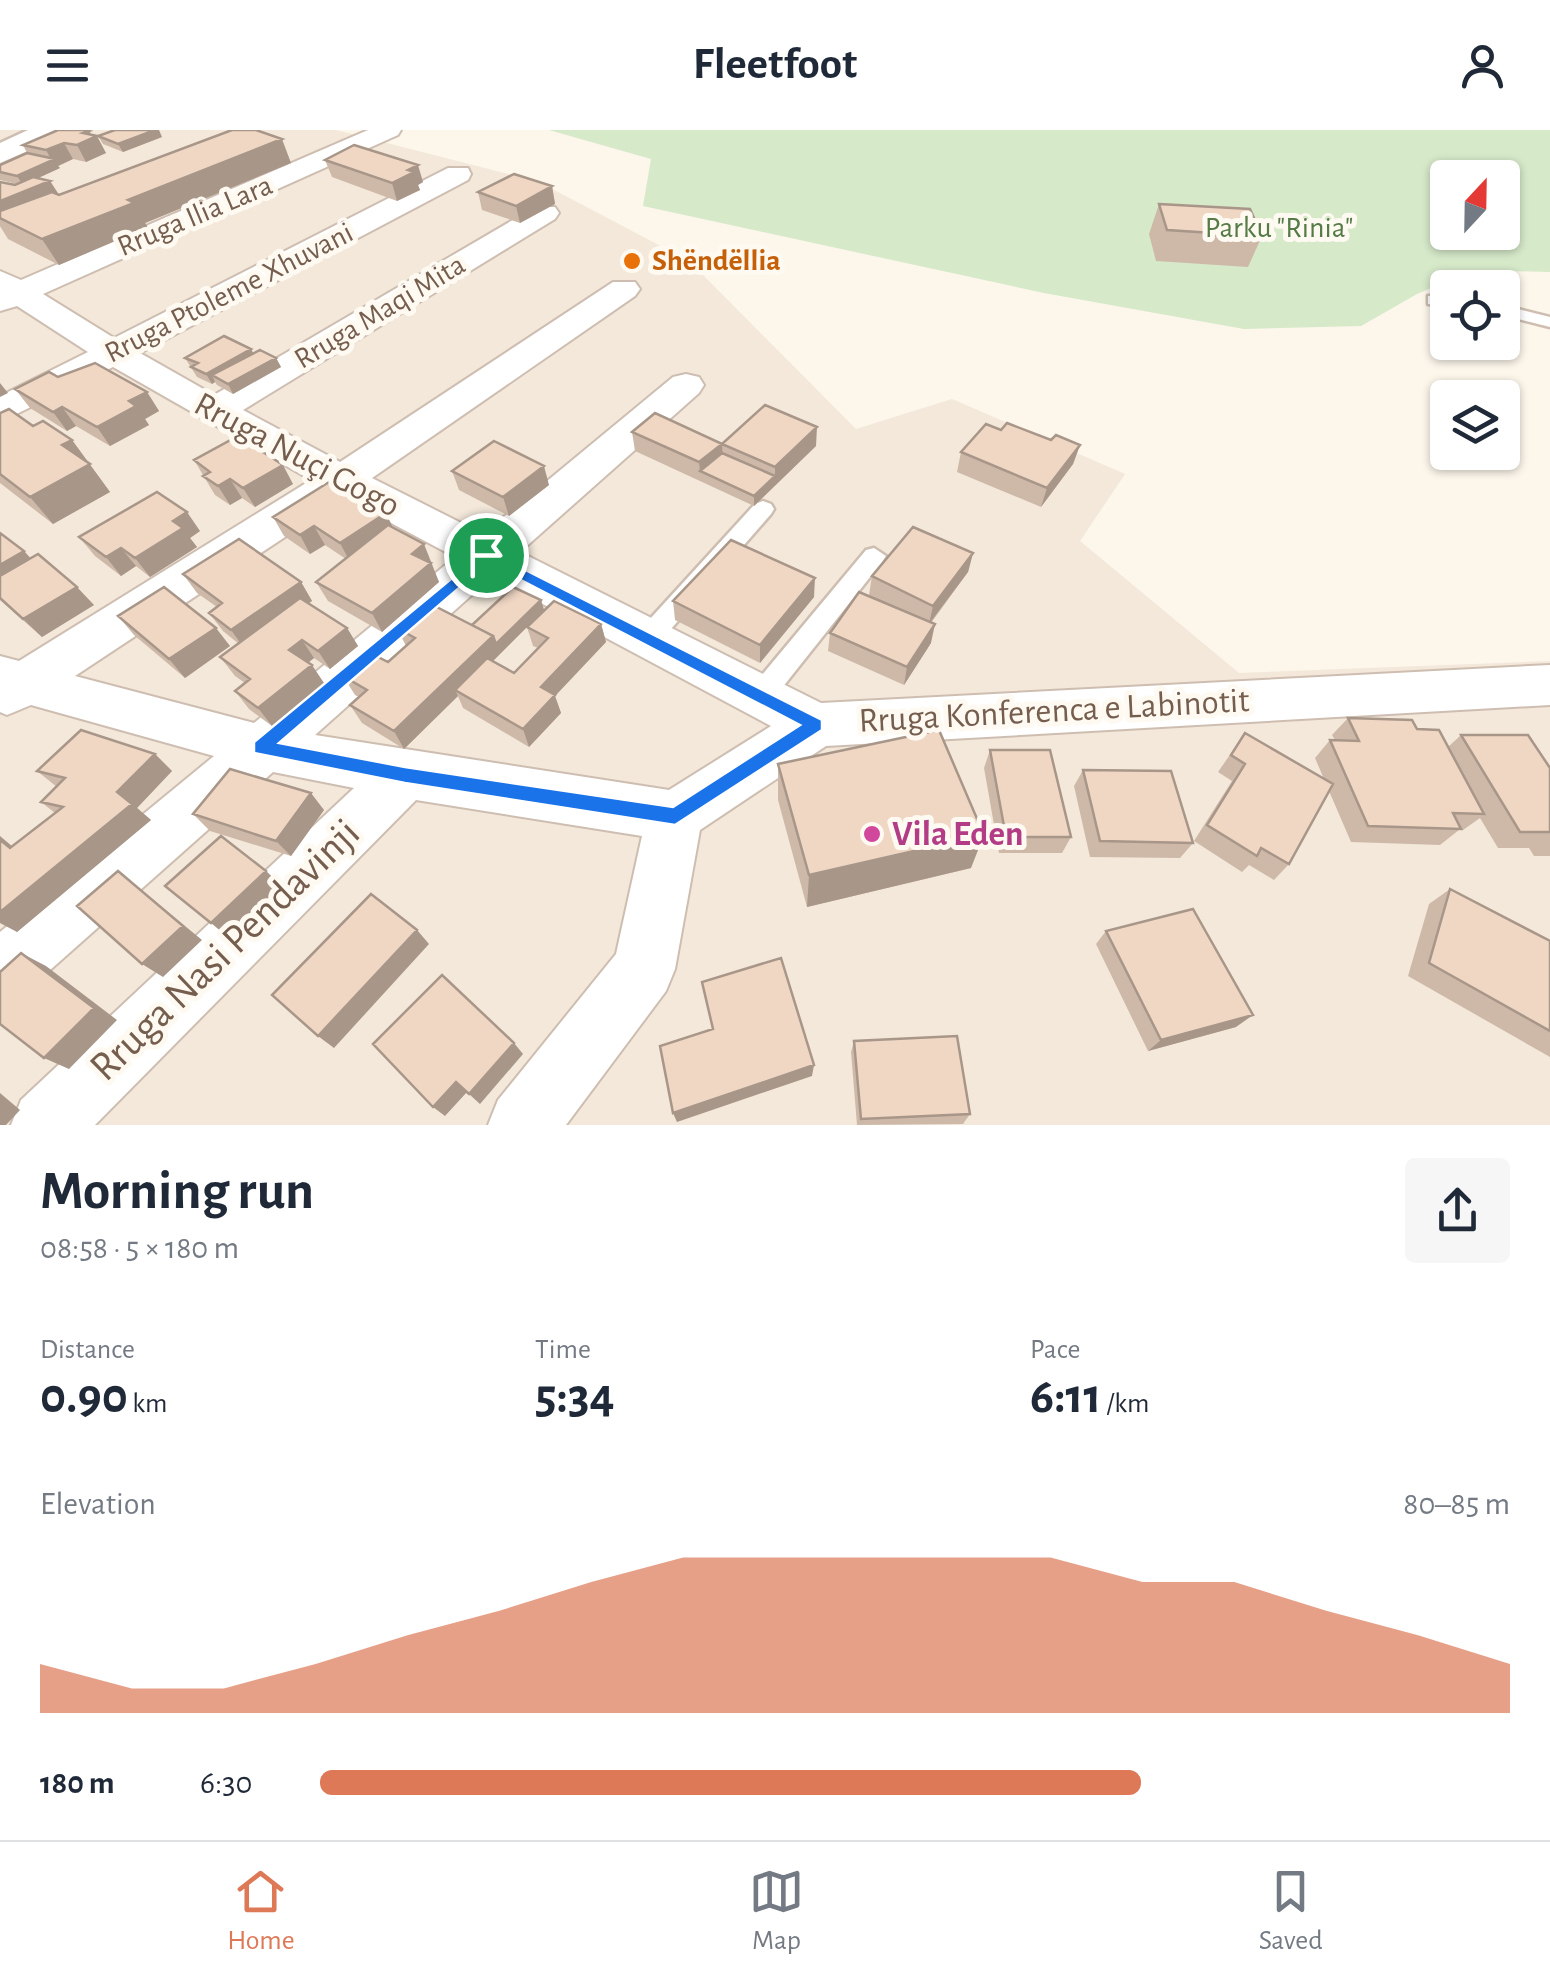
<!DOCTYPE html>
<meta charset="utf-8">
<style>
:root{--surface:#fff;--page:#f6f6f7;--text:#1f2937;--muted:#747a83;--line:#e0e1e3;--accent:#de7957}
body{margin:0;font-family:"Alegreya Sans",sans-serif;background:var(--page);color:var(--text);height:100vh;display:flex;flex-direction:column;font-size:38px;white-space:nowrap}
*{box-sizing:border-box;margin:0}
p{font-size:32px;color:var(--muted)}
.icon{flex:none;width:55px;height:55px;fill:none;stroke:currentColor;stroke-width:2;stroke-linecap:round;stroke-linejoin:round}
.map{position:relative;height:995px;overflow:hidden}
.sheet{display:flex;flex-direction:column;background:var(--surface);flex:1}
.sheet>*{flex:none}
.needle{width:65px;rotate:22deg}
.tools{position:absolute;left:1430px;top:30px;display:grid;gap:20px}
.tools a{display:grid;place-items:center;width:90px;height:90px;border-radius:10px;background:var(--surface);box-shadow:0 2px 8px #0004;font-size:50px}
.pin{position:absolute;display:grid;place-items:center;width:85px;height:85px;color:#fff;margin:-42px;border:5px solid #fff;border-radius:50%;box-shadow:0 2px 10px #0007}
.round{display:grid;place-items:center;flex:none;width:105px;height:105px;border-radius:10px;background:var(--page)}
.headline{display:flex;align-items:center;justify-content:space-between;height:170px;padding:0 40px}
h1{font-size:55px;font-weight:700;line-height:75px}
.figures{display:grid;grid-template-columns:repeat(3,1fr);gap:15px;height:170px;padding:10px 40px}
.figures div{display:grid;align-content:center}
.figures b{font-size:50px;font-weight:700}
.figures small{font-size:28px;font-weight:400}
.figures p{font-size:28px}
.chart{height:280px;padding:20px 40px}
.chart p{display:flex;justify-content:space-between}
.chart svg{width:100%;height:180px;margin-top:10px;fill:var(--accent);opacity:.7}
ul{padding:0 40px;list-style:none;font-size:32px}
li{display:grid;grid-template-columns:160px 120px 1fr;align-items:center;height:75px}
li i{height:25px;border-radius:12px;background:var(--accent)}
header{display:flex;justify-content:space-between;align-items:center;height:130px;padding:0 40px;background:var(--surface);font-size:45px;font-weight:700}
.tab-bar{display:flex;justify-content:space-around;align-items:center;height:140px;border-top:2px solid var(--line);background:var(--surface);font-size:28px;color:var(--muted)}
.tab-bar a{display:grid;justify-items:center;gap:5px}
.tab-bar .selected{color:var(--accent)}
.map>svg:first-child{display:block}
.residential{fill:#f3e8da}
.green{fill:#d6e9c9;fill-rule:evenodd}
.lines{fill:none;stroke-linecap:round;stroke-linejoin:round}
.service-casing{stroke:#cebeb1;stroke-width:5}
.minor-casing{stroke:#cebeb1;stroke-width:4}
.tertiary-casing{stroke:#cebeb1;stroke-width:5}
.service{fill:#fff;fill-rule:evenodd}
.minor{fill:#fff;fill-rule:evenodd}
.tertiary{fill:#fff;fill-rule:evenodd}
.wall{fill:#ceb9a9;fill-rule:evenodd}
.shaded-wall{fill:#a89689}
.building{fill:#f0d7c4;stroke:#a89689;stroke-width:2.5}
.route{fill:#1a73e8;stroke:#fff;stroke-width:2.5;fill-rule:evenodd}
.food-dot{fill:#e8710a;stroke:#fefaf2;stroke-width:4}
.hotel-dot{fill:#d1479c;stroke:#fefaf2;stroke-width:4}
.labels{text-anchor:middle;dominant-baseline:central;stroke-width:10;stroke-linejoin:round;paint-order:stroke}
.far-street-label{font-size:30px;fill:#765e4f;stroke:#fefaf2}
.far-park-label{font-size:30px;fill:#557b47;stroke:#fefaf2}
.far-food-label{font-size:30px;font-weight:bold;fill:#c56008;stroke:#fefaf2;text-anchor:start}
.street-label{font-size:35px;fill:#765e4f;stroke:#fefaf2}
.hotel-label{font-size:35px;font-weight:bold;fill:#b23c85;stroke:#fefaf2;text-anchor:start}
.near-street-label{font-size:42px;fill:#765e4f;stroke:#fefaf2}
</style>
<header><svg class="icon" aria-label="menu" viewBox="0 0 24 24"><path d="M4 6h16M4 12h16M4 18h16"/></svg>Fleetfoot<svg class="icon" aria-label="person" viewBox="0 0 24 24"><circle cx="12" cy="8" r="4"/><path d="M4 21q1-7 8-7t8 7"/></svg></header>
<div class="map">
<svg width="1550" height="995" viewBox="0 0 1550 995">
<rect width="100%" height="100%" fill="#fcf6eb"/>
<path class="residential" d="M0,0H336L539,52L689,131L856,299L952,269L1125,344L1080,411L1239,543L1550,531V995H0Z"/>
<path class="green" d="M549,0H1550V142L1473,140L1417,164L1361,196L1244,199L1044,163L643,76L651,29ZM1448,48H1502V102H1448Z"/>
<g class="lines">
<defs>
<path id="service" d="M1428,166H1448V176L1428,174Z
M1502,175L1550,187V197L1502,185Z
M763,371L771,374L774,379L771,384L657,515H639L635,508L639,501L755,374Z
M874,418L886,426L882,432L770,573L761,576L752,573L748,565L752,557L866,420Z"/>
<path id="minor" d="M368,0H401L398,5L43,164L114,208L448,38H468L471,44L468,50L140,223L214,265L535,77H555L559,83L555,89L243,280L340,332L613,152H635L640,159L635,166L372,348L483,404L673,247L686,244L699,247L704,255L699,263L520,422L821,573L1550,535V575L826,616L700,700L675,839L666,861L566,995H488L498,970L616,824L642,706L416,670L95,995H11L21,970L354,658L273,642L22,865L0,875V802L214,626L31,575L7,585L0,582V526L19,531L311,350L113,237L0,292V266L88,222L17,176L0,181V141L21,150ZM344,368L455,427L254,593L75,546ZM492,447L771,596L669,660L315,605Z"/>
<path id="tertiary" d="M28,0H66L62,6L0,33V13Z"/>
</defs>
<use href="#service" class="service-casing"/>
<use href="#minor" class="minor-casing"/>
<use href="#tertiary" class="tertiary-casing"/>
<use href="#service" class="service"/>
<use href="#minor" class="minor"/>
<use href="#tertiary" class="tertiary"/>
</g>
<path class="wall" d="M89,1L106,23L86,32L73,29L58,36L60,38L38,48L50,51L59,65L291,33L145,93L148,97L59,135L8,109L0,96V52L17,54L0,50V35L27,23L23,15Z
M98,6L162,7L123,22L103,14Z
M325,30L423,52L418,55L420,60L397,71L332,47Z
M552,56L555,74L520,93L482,80L478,62Z
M1159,74L1262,106L1248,137L1156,131L1149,104Z
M254,223L276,228L281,237L233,264L217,255L215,252L212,254L197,247L185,228Z
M58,247L147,262L159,281L145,289L149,295L110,316L76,296L67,301L30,278L15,259Z
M0,283L72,310L110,362L53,394L0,353Z
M1001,300L1080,315L1073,334L1041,377L957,342L961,322Z
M632,302L722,314L816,316L754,376L635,321Z
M194,330L293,354L255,377L242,368L230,375L215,365Z
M452,341L549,355L509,386L459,360Z
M273,387L394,398L432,433L431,434L439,452L382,502L328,471L316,452L346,429L325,415L310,424L284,406Z
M200,401L190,408L197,417L150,447L136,436L121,446L95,426L79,407Z
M0,403L24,421L31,429L94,475L42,507L0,470Z
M973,423L968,442L931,493V513L904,555L828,521L830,503L895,478L869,465L872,446Z
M183,444L301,452L312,471L309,473L347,498L358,516L330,539L314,528L308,533L324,553L272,596L249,579L235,561L245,553L235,546L220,527L239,514L223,501L209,483L217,477L197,463Z
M814,467L760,533L675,490L673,471Z
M541,470L544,480L601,494L606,512L555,566L561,583L529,617L463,578L458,566L404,619L362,593L350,575L359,567L355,565L343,546L388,532L406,516L397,498L472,495ZM527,497L533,516L538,518L514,543L493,531Z
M118,486L230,516L185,548L134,505Z
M1348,588L1417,599L1448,617L1461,605L1550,638V726H1534L1529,718H1498L1480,688L1463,700H1459L1440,715L1351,712L1329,661L1289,734L1274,750L1249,735L1242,742L1194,711L1232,651L1218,642L1245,603L1324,649L1315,628L1330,610H1335L1332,605Z
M990,620L1071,707L1062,723H999L984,638Z
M155,624L172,641L137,678L151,690L17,802L12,716L55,683L41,672L57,657L37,641Z
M778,634L971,738L807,777L778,670Z
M1083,640L1193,713L1180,728L1090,727L1074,656Z
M324,680L291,726L210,701L193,684Z
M1450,759L1550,811V927L1408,846L1429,774Z
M1106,801L1236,897L1148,921L1096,814Z
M854,911L970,984L963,994L857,995L851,922Z"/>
<path class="shaded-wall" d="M155,0H159L162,7L123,22L118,14Z
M89,1L93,8L97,6L106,23L86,32L77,15L83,3Z
M282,9L291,33L145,93L148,97L59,135L42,109L128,70Z
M64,13L73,29L58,36L60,38L23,55L17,46L52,31L46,20Z
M418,35L423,52L418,55L420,60L397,71L392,53L408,40Z
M50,51L61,68L0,88V71Z
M552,56L555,74L520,93L516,76Z
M251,219L256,228L212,245L215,252L212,254L206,244Z
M276,228L281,237L233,264L228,254Z
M0,253L8,263L0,267Z
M147,262L159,281L145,289L149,295L110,316L97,297L129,271Z
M62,277L76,296L67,301L53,282Z
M817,297L816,316L754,376V366L775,346V337Z
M72,310L110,362L53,394L30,367L62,315Z
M722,314L723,333L700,341L699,332Z
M1080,315L1073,334L1041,377L1047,358Z
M283,335L293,354L255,377L243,358Z
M544,336L549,355L509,386L503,367Z
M230,349L242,368L230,375L218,356Z
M187,382L200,401L190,408L197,417L150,447L135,428L173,391Z
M386,383L395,402L350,432L340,413Z
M314,396L325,415L310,424L300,405Z
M424,414L439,452L382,502L372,483L412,424Z
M121,418L136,436L121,446L106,427Z
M24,421L41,440L0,464V435Z
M973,423L968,442L929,494L933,476Z
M815,448L814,467L760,533V515Z
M301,452L312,471L244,518L231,500Z
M77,457L94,475L42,507L23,489Z
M541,470L544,480L461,563L455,560L458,566L404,619L394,601L493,506Z
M601,494L606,512L555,566L561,583L529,617L523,599L541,557Z
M935,494L931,513L904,555L907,537Z
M216,498L230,516L185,548L169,529Z
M347,498L358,516L330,539L318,521Z
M302,510L314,528L301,538L289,520Z
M312,535L324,553L272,596L258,578Z
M155,624L172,641L137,678L151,690L17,802L0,793V782Z
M311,663L324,680L291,726L276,711Z
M984,705L971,738L807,777L809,745Z
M0,706L33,734L10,718L0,710Z
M118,741L202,810L163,847L142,834Z
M266,741L282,756L229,808L211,793Z
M417,800L429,814L334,918L318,906Z
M21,823L46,836L117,890L69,939L44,928Z
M1253,885L1236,897L1148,921L1161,910Z
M514,913L523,924L480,974L469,964Z
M814,935L812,946L677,992L673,983Z
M456,952L467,962L445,986L433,977Z
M0,963L20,980L6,995H0Z"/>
<path class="building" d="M58,0H85L89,1L83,3L97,6L77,15L64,13L46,20L23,15Z
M115,0H155L118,14L98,6Z
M232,0H256L282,9L128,70L134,73L42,109L0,88V81L52,62L59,65Z
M354,15L418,35L408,40L414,42L392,53L325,30Z
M27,23L55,29L17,46L0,42V35Z
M514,44L552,56L516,76L478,62Z
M33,47L50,51L0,71V52L15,55Z
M1159,74L1250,79L1262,106L1167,100Z
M224,206L251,219L206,244L191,237L198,233L185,228Z
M260,220L276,228L228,254L212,245Z
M95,233L147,262L129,271L136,276L97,297L62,277L53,282L15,259L49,242L58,247Z
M765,275L817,297L775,337L722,314L699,332L632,302L655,283L722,314Z
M9,279L33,296L43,291L72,310L62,315L90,334L30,367L0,344V283Z
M1007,293L1051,310L1056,305L1080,315L1047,358L961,322L986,294L1001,300Z
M238,306L283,335L243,358L230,349L218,356L203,346L210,342L194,330Z
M494,311L544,336L503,367L452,341Z
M722,323L775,346L754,366L700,341Z
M334,349L386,383L340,413L314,396L300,405L273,387Z
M157,362L187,382L173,391L183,398L135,428L121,418L106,427L79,407Z
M388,395L424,414L412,424L431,433L372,483L316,452Z
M913,397L973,423L933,476L872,446Z
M0,403L24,421L0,435Z
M239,409L301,452L231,500L209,483L222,473L183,444Z
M731,410L815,448L760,515L673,471Z
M38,424L77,457L23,489L0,468V446Z
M164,457L216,498L169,529L118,486Z
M513,457L541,470L496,514L493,506L472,495Z
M859,462L935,494L907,537L830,503Z
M300,468L347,498L318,521L302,510L289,520L312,535L258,578L235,561L250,549L220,527Z
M554,471L601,494L541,557L555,565L523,599L455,560L487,528L514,543L548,508L527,497Z
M427,472L493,506L394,601L350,575L367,560L343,546L370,523L388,532L415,508L397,498Z
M1348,588L1412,590L1417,599L1439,600L1484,684L1453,683L1461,699L1368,696L1330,610L1359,611Z
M81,600L155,624L117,662L132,674L0,782V710L10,718L63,677L41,672L65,648L37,641Z
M939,600L984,705L809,745L778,634Z
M1245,603L1333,654L1289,734L1261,718L1257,726L1207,695L1245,634L1231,625Z
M1461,605H1528L1550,638V702H1520Z
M990,620H1050L1071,707H1006Z
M230,639L311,663L276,711L193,684Z
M1083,640L1171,641L1193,713L1100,711Z
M221,706L266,741L211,793L165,756Z
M118,741L183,796L142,834L77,776Z
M1450,759L1550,811V901L1429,833Z
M371,764L417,800L318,906L272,865Z
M1193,779L1253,885L1161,910L1106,801Z
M21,823L94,878L44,928L0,894V842Z
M781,828L814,935L673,983L660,916L713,899L702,852Z
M442,845L514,913L469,964L456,952L433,977L373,914Z
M957,906L970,984L861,989L854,911Z"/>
<path class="route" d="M486,420L822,590V600L675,695L405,653L254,623V612ZM488,433L800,595L673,677L405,637L279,613Z"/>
<circle class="food-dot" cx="632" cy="131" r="10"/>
<circle class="hotel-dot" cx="872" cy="704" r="10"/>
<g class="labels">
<g class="far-street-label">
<text transform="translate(195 86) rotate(-23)">Rruga Ilia Lara</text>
<text transform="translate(229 163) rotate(-27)">Rruga Ptoleme Xhuvani</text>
<text transform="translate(380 182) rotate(-31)">Rruga Maqi Mita</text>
</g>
<g class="far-park-label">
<text x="1279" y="98">Parku "Rinia"</text>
</g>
<g class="far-food-label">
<text x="652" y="131">Shëndëllia</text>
</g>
<g class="street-label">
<text transform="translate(297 325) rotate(28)">Rruga Nuçi Gogo</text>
<text transform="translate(1054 581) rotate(-3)">Rruga Konferenca e Labinotit</text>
</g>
<g class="hotel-label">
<text x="892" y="704">Vila Eden</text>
</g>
<g class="near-street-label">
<text transform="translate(225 820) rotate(-44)">Rruga Nasi Pendavinji</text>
</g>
</g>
</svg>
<div class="tools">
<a><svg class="needle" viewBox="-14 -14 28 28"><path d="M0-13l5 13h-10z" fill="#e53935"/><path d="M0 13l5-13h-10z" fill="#747a83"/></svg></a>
<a><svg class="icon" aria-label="locate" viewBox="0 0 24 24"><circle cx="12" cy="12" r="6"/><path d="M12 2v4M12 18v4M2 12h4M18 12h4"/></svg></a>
<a><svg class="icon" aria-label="layers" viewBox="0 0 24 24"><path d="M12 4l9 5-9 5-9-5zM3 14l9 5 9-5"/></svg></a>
</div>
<div class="pin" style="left:486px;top:425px;background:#1e9e55"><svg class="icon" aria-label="arrive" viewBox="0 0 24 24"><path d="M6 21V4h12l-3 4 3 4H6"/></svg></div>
</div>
<section class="sheet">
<div class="headline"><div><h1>Morning run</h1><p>08:58 · 5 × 180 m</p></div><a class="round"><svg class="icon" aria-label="share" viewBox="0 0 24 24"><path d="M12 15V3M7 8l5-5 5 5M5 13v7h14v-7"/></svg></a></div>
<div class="figures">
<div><p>Distance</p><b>0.90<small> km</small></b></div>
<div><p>Time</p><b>5:34</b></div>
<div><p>Pace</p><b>6:11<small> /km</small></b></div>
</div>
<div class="chart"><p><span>Elevation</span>80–85 m</p>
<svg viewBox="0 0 160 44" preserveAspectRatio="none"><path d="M0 44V32L10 38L20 38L30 32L40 25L50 19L60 12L70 6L80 6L90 6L100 6L110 6L120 12L130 12L140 19L150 25L160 32V44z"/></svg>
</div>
<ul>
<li><b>180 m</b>6:30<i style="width:69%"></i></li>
</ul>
</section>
<nav class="tab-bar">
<a class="selected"><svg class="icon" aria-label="home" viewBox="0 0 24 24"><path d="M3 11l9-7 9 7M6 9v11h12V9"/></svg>Home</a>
<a><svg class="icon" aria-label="map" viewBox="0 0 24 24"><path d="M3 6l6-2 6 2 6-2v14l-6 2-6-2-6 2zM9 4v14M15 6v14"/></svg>Map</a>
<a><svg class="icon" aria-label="saved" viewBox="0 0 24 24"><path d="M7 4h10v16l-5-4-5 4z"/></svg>Saved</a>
</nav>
